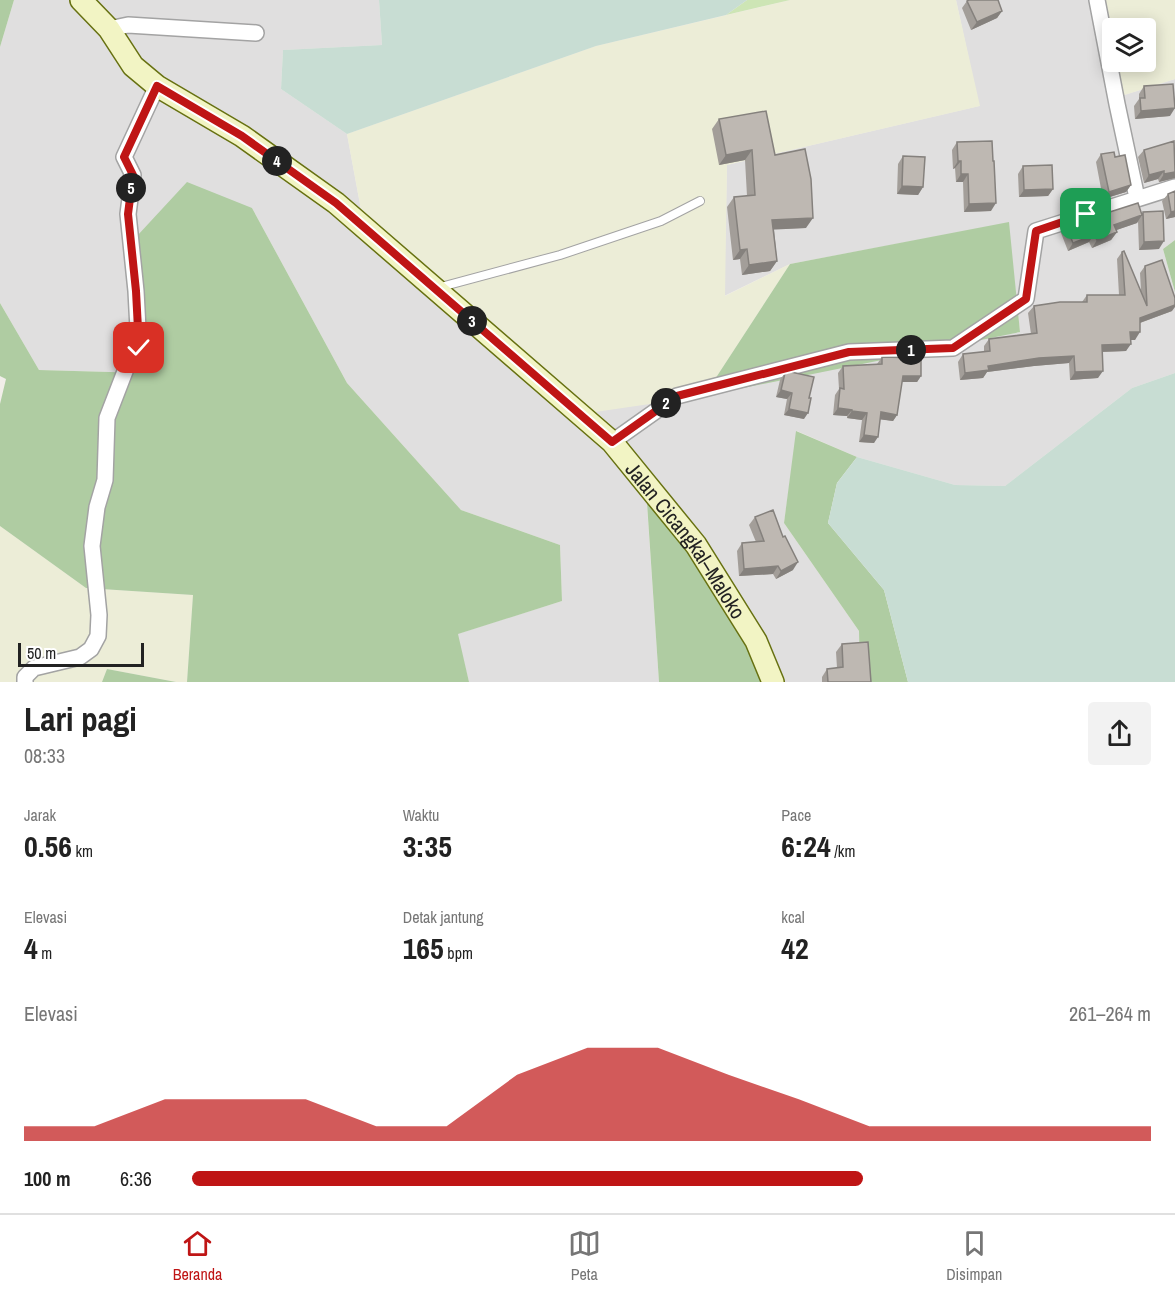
<!DOCTYPE html>
<html lang="id">
<meta charset="utf-8">
<style>
:root{--surface:#fff;--page:#f2f2f2;--text:#222;--muted:#767676;--line:#e0e0e0;--accent:#bf1515}
body{margin:0;font-family:"Archivo Narrow",sans-serif;background:var(--page);color:var(--text);height:100vh;display:flex;flex-direction:column;font-size:22px;white-space:nowrap}
*{box-sizing:border-box;margin:0}
p{font-size:20px;color:var(--muted)}
.icon{flex:none;width:33px;height:33px;fill:none;stroke:currentColor;stroke-width:2;stroke-linecap:round;stroke-linejoin:round}
.map{position:relative;height:682px;overflow:hidden}
.details{display:flex;flex-direction:column;background:var(--surface);flex:1}
.details>*{flex:none}
.tools{position:absolute;left:1102px;top:18px;display:grid;gap:12px}
.tools a{display:grid;place-items:center;width:54px;height:54px;border-radius:6px;background:var(--surface);box-shadow:0 3px 15px #0003;font-size:30px}
.scale{position:absolute;left:18px;bottom:15px;width:126px;box-sizing:border-box;padding-left:6px;border:3px solid #222;border-top:0;font-size:16px;line-height:21px;white-space:nowrap;color:#222;-webkit-text-stroke:4px #fff;paint-order:stroke}
.pin{position:absolute;display:grid;place-items:center;width:51px;height:51px;color:#fff;margin:-26px;border-radius:12px;box-shadow:0 3px 9px #0006}
.km{position:absolute;width:30px;height:30px;margin:-15px;border-radius:50%;background:#222;color:#fff;font-size:16px;line-height:30px;text-align:center}
.round{display:grid;place-items:center;flex:none;width:63px;height:63px;border-radius:6px;background:var(--page)}
.summary{display:flex;align-items:center;justify-content:space-between;height:102px;padding:0 24px}
h1{font-size:33px;font-weight:700;line-height:45px}
.figures{display:grid;grid-template-columns:repeat(3,1fr);gap:9px;height:102px;padding:6px 24px}
.figures div{display:grid;align-content:center}
.figures b{font-size:30px;font-weight:700}
.figures small{font-size:16px;font-weight:400}
.figures p{font-size:16px}
.chart{height:168px;padding:12px 24px}
.chart p{display:flex;justify-content:space-between}
.chart svg{width:100%;height:108px;margin-top:6px;fill:var(--accent);opacity:.7}
ul{padding:0 24px;list-style:none;font-size:20px}
li{display:grid;grid-template-columns:96px 72px 1fr;align-items:center;height:45px}
li i{height:15px;border-radius:8px;background:var(--accent)}
.dock{display:flex;justify-content:space-around;align-items:center;height:84px;border-top:2px solid var(--line);background:var(--surface);font-size:16px;color:var(--muted)}
.dock a{display:grid;justify-items:center;gap:3px}
.dock .on{color:var(--accent)}
.map>svg:first-child{display:block}
.residential{fill:#e0dfdf}
.farmland{fill:#ecedd7;fill-rule:evenodd}
.grass{fill:#cde5b5}
.forest{fill:#afcca2}
.wetland{fill:#c8ddd3}
.lines{fill:none;stroke-linecap:round;stroke-linejoin:round}
.lane-casing{stroke:#a3a3a3;stroke-width:10}
.street-casing{stroke:#a3a3a3;stroke-width:18}
.secondary-casing{stroke:#677111;stroke-width:24}
.lane{stroke:#fff;stroke-width:8}
.street{stroke:#fff;stroke-width:15}
.secondary{stroke:#f2f4c4;stroke-width:21}
.wall{fill:#a39e99}
.shaded-wall{fill:#85817d}
.building{fill:#beb8b2;stroke:#85817d;stroke-width:1.5}
.route-casing{stroke:#fff;stroke-width:12}
.route{stroke:#bf1515;stroke-width:8}
.labels{text-anchor:middle;dominant-baseline:central;stroke-width:6;stroke-linejoin:round;paint-order:stroke}
.street-label{font-size:21px;fill:#222;stroke:#fff}
</style>
<div class="map">
<svg width="1175" height="682" viewBox="0 0 1175 682">
<rect width="100%" height="100%" fill="#f1eee9"/>
<path class="residential" d="M14,0H379L382,45L283,50L281,89L347,134L364,226L575,415L1020,332L1008,223L790,264L724,296L727,165L979,106L956,0H1098L1118,97L1175,79V240L1163,249L1175,292V373L1132,388L1005,486L955,485L857,457L797,431L784,523L859,631L860,682H768L646,490L659,682H469L457,634L562,601L560,545L461,510L347,383L252,208L137,236L145,373L39,370L0,303V47Z"/>
<path class="farmland" d="M790,0H956L980,106L727,165L725,296L790,264L704,396L575,415L364,226L347,134L596,46Z
M1098,0H1175V79L1118,97ZM1113,28H1146V62H1113Z
M0,526L86,588L193,595L187,682H176L107,669L102,682H0Z"/>
<path class="grass" d="M747,0H790L726,15Z"/>
<path class="forest" d="M0,0H14L0,47Z
M187,182L252,208L347,383L461,510L560,545L562,601L458,634L469,682H187L193,595L86,588L0,526V404L6,379L0,376V303L39,370L145,373L137,236Z
M1009,222L1020,332L704,396L790,264Z
M1175,240V292L1163,249Z
M796,431L857,457L837,483L828,523L884,590L908,682H860L859,631L784,523Z
M646,488L753,640L768,682H659Z
M107,669L176,682H102Z"/>
<path class="wetland" d="M379,0H747L726,15L596,46L347,134L281,89L283,50L382,45Z
M1175,373V682H908L884,590L828,523L837,483L857,457L955,485L1005,486L1132,388Z"/>
<g class="lines">
<defs>
<path id="lane" d="M437,288L560,255L661,221L700,201"/>
<path id="street" d="M1097,0L1117,104L1137,198
M109,29L128,25L256,33
M612,442L677,396L849,352L953,348L1026,299L1036,231L1175,187
M25,682V677L34,668L80,657L91,649L98,636L99,615L92,546L97,507L105,480L107,418L129,361L139,348L136,291L128,214L133,175L124,157L157,86"/>
<g id="secondary">
<path id="s1" d="M81,0L109,29L133,66L157,86L242,136L336,203L612,442L696,545L756,641L773,682"/>
</g>
</defs>
<use href="#lane" class="lane-casing"/>
<use href="#street" class="street-casing"/>
<use href="#secondary" class="secondary-casing"/>
<use href="#lane" class="lane"/>
<use href="#street" class="street"/>
<use href="#secondary" class="secondary"/>
</g>
<path class="wall" d="M967,1L1002,11L997,18L971,30L962,8Z
M1144,86L1170,116L1135,119L1134,106L1139,99V94Z
M719,119L775,155L806,228L774,229L777,261L770,271L742,275L740,259L733,260L727,207L734,197L747,196L745,160L719,165L712,129Z
M957,142L991,211L964,212L963,182H956L955,168L953,169L952,150Z
M1144,150L1175,178L1159,182L1158,179L1144,183L1138,157Z
M1101,154L1115,157L1131,185L1126,192L1103,199L1096,162Z
M903,156L923,187L918,195L897,194L898,164Z
M1023,166L1053,189L1048,196L1019,197L1018,174Z
M1168,194L1175,217L1166,219L1162,201Z
M1143,212L1159,249L1139,250L1138,221L1137,223L1116,230L1117,232L1111,240L1092,248L1089,242L1068,251L1061,233L1066,226L1142,214Z
M1122,252L1141,291L1140,273L1145,266L1172,311L1140,323L1135,340H1131L1126,351L1102,352L1098,378L1070,380L1069,363L1034,366L987,372L983,378L960,380L958,362L963,354L984,352V346L989,339L1031,334L1028,313L1034,306L1082,302L1087,295H1119L1117,259Z
M882,357L921,376L917,382H902L897,415L893,421L880,419L874,443L859,442L862,420L847,418V416L833,415L835,395L839,389L838,373L843,366L877,364Z
M785,373L804,419L784,415L787,399L776,397L780,380Z
M755,517L793,570L776,579L773,574L739,576L737,551L742,543L756,542L749,525Z
M842,644L871,682H822V677L827,669L837,668L836,652Z"/>
<path class="shaded-wall" d="M1002,11L997,18L971,30L977,22Z
M1175,108L1170,116L1135,119L1141,111Z
M752,150L745,160L719,165L726,155Z
M958,161H961L955,168L953,169Z
M1164,171L1158,179L1144,183L1149,175Z
M1175,172V178L1159,182L1164,174Z
M961,174H968L963,182H956Z
M1131,185L1126,192L1103,199L1109,192Z
M902,186L923,187L918,195L897,194Z
M1053,189L1048,196L1019,197L1024,190Z
M996,203L991,211L964,212L969,204Z
M1175,211V217L1166,219L1171,212Z
M1142,215L1137,223L1108,233L1114,225Z
M813,218L806,228L766,230L772,220Z
M1117,232L1111,240L1092,248L1097,240Z
M1094,235L1089,242L1068,251L1073,243Z
M1164,241L1159,249L1139,250L1144,242Z
M747,249L740,259L733,260L740,250Z
M777,261L770,271L742,275L749,265Z
M1175,305V307L1172,311L1134,325L1140,318Z
M1130,332H1140L1135,340H1125Z
M1131,344L1126,351L1097,352L1102,345Z
M1074,356L1069,363L1034,366L987,372L983,378L960,380L965,373L988,366L1039,358Z
M1103,371L1098,378L1070,380L1075,372Z
M903,376H921L917,382H899Z
M781,390L792,393L787,399L776,397Z
M838,408L852,410L847,416L833,415Z
M789,409L808,413L804,419L784,415Z
M852,411L867,413L862,420L847,418Z
M881,412L897,415L893,421L877,419Z
M864,435L878,437L874,443L859,442Z
M798,562L793,570L776,579L781,571Z
M778,566L773,574L739,576L744,569Z"/>
<path class="building" d="M969,0H998L1002,11L977,22L967,1Z
M1173,84L1175,108L1141,111L1140,98H1145L1144,86Z
M766,111L775,155L805,149L811,179L813,218L772,220L777,261L749,265L747,249L740,250L734,197L755,195L752,150L726,155L719,119Z
M992,141L993,161H994L996,203L969,204L968,174H961V161H958L957,142Z
M1174,141L1175,172L1164,174V171L1149,175L1144,150Z
M1114,152L1115,157L1125,155L1131,185L1109,192L1101,154Z
M903,156L925,157L923,187L902,186Z
M1052,165L1053,189L1024,190L1023,166Z
M1175,191V211L1171,212L1168,194Z
M1138,203L1142,215L1114,225L1117,232L1097,240L1094,235L1073,243L1066,226Z
M1163,211L1164,241L1144,242L1143,212Z
M1124,251L1147,306L1145,266L1162,260L1175,298V305L1140,318V332H1130L1131,344L1102,345L1103,371L1075,372L1074,356L1039,358L988,366L989,370L965,373L963,354L990,351L989,339L1037,333L1034,306L1060,302H1087V295H1125L1122,252Z
M882,357L921,358V376H903L897,415L881,412L878,437L864,435L867,413L852,411V410L838,408L840,388L844,389L843,366L882,364Z
M791,372L814,377L809,398H811L808,413L789,409L792,393L781,390L785,373Z
M773,510L783,537L785,536L798,562L781,571L778,566L744,569L742,543L764,541L755,517Z
M868,642L871,682H828L827,669L843,667L842,644Z"/>
<g class="lines">
<defs>
<path id="route" d="M139,348L136,291L128,214L133,175L124,157L157,86L242,136L336,203L612,442L677,396L849,352L953,348L1026,299L1036,231L1086,214"/>
</defs>
<use href="#route" class="route-casing"/>
<use href="#route" class="route"/>
</g>
<g class="labels">
<g class="street-label">
<text stroke="none"><textPath href="#s1" startOffset="818">Jalan Cicangkal–Maloko</textPath></text>
</g>
</g>
</svg>
<div class="tools">
<a><svg class="icon" aria-label="layers" viewBox="0 0 24 24"><path d="M12 4l9 5-9 5-9-5zM3 14l9 5 9-5"/></svg></a>
</div>
<div class="scale">50 m</div>
<div class="pin" style="left:1086px;top:214px;background:#1e9e55"><svg class="icon" aria-label="arrive" viewBox="0 0 24 24"><path d="M6 21V4h12l-3 4 3 4H6"/></svg></div>
<div class="pin" style="left:139px;top:348px;background:#d93025"><svg class="icon" aria-label="check" viewBox="0 0 24 24"><path d="M5 12l5 5 9-10"/></svg></div>
<b class="km" style="left:911px;top:350px">1</b>
<b class="km" style="left:666px;top:403px">2</b>
<b class="km" style="left:472px;top:321px">3</b>
<b class="km" style="left:277px;top:161px">4</b>
<b class="km" style="left:131px;top:188px">5</b>
</div>
<section class="details">
<div class="summary"><div><h1>Lari pagi</h1><p>08:33</p></div><a class="round"><svg class="icon" aria-label="share" viewBox="0 0 24 24"><path d="M12 15V3M7 8l5-5 5 5M5 13v7h14v-7"/></svg></a></div>
<div class="figures">
<div><p>Jarak</p><b>0.56<small> km</small></b></div>
<div><p>Waktu</p><b>3:35</b></div>
<div><p>Pace</p><b>6:24<small> /km</small></b></div>
</div>
<div class="figures">
<div><p>Elevasi</p><b>4<small> m</small></b></div>
<div><p>Detak jantung</p><b>165<small> bpm</small></b></div>
<div><p>kcal</p><b>42</b></div>
</div>
<div class="chart"><p><span>Elevasi</span>261–264 m</p>
<svg viewBox="0 0 160 44" preserveAspectRatio="none"><path d="M0 44V38L10 38L20 27L30 27L40 27L50 38L60 38L70 17L80 6L90 6L100 17L110 27L120 38L130 38L140 38L150 38L160 38V44z"/></svg>
</div>
<ul>
<li><b>100 m</b>6:36<i style="width:70%"></i></li>
</ul>
</section>
<nav class="dock">
<a class="on"><svg class="icon" aria-label="home" viewBox="0 0 24 24"><path d="M3 11l9-7 9 7M6 9v11h12V9"/></svg>Beranda</a>
<a><svg class="icon" aria-label="map" viewBox="0 0 24 24"><path d="M3 6l6-2 6 2 6-2v14l-6 2-6-2-6 2zM9 4v14M15 6v14"/></svg>Peta</a>
<a><svg class="icon" aria-label="saved" viewBox="0 0 24 24"><path d="M7 4h10v16l-5-4-5 4z"/></svg>Disimpan</a>
</nav>
